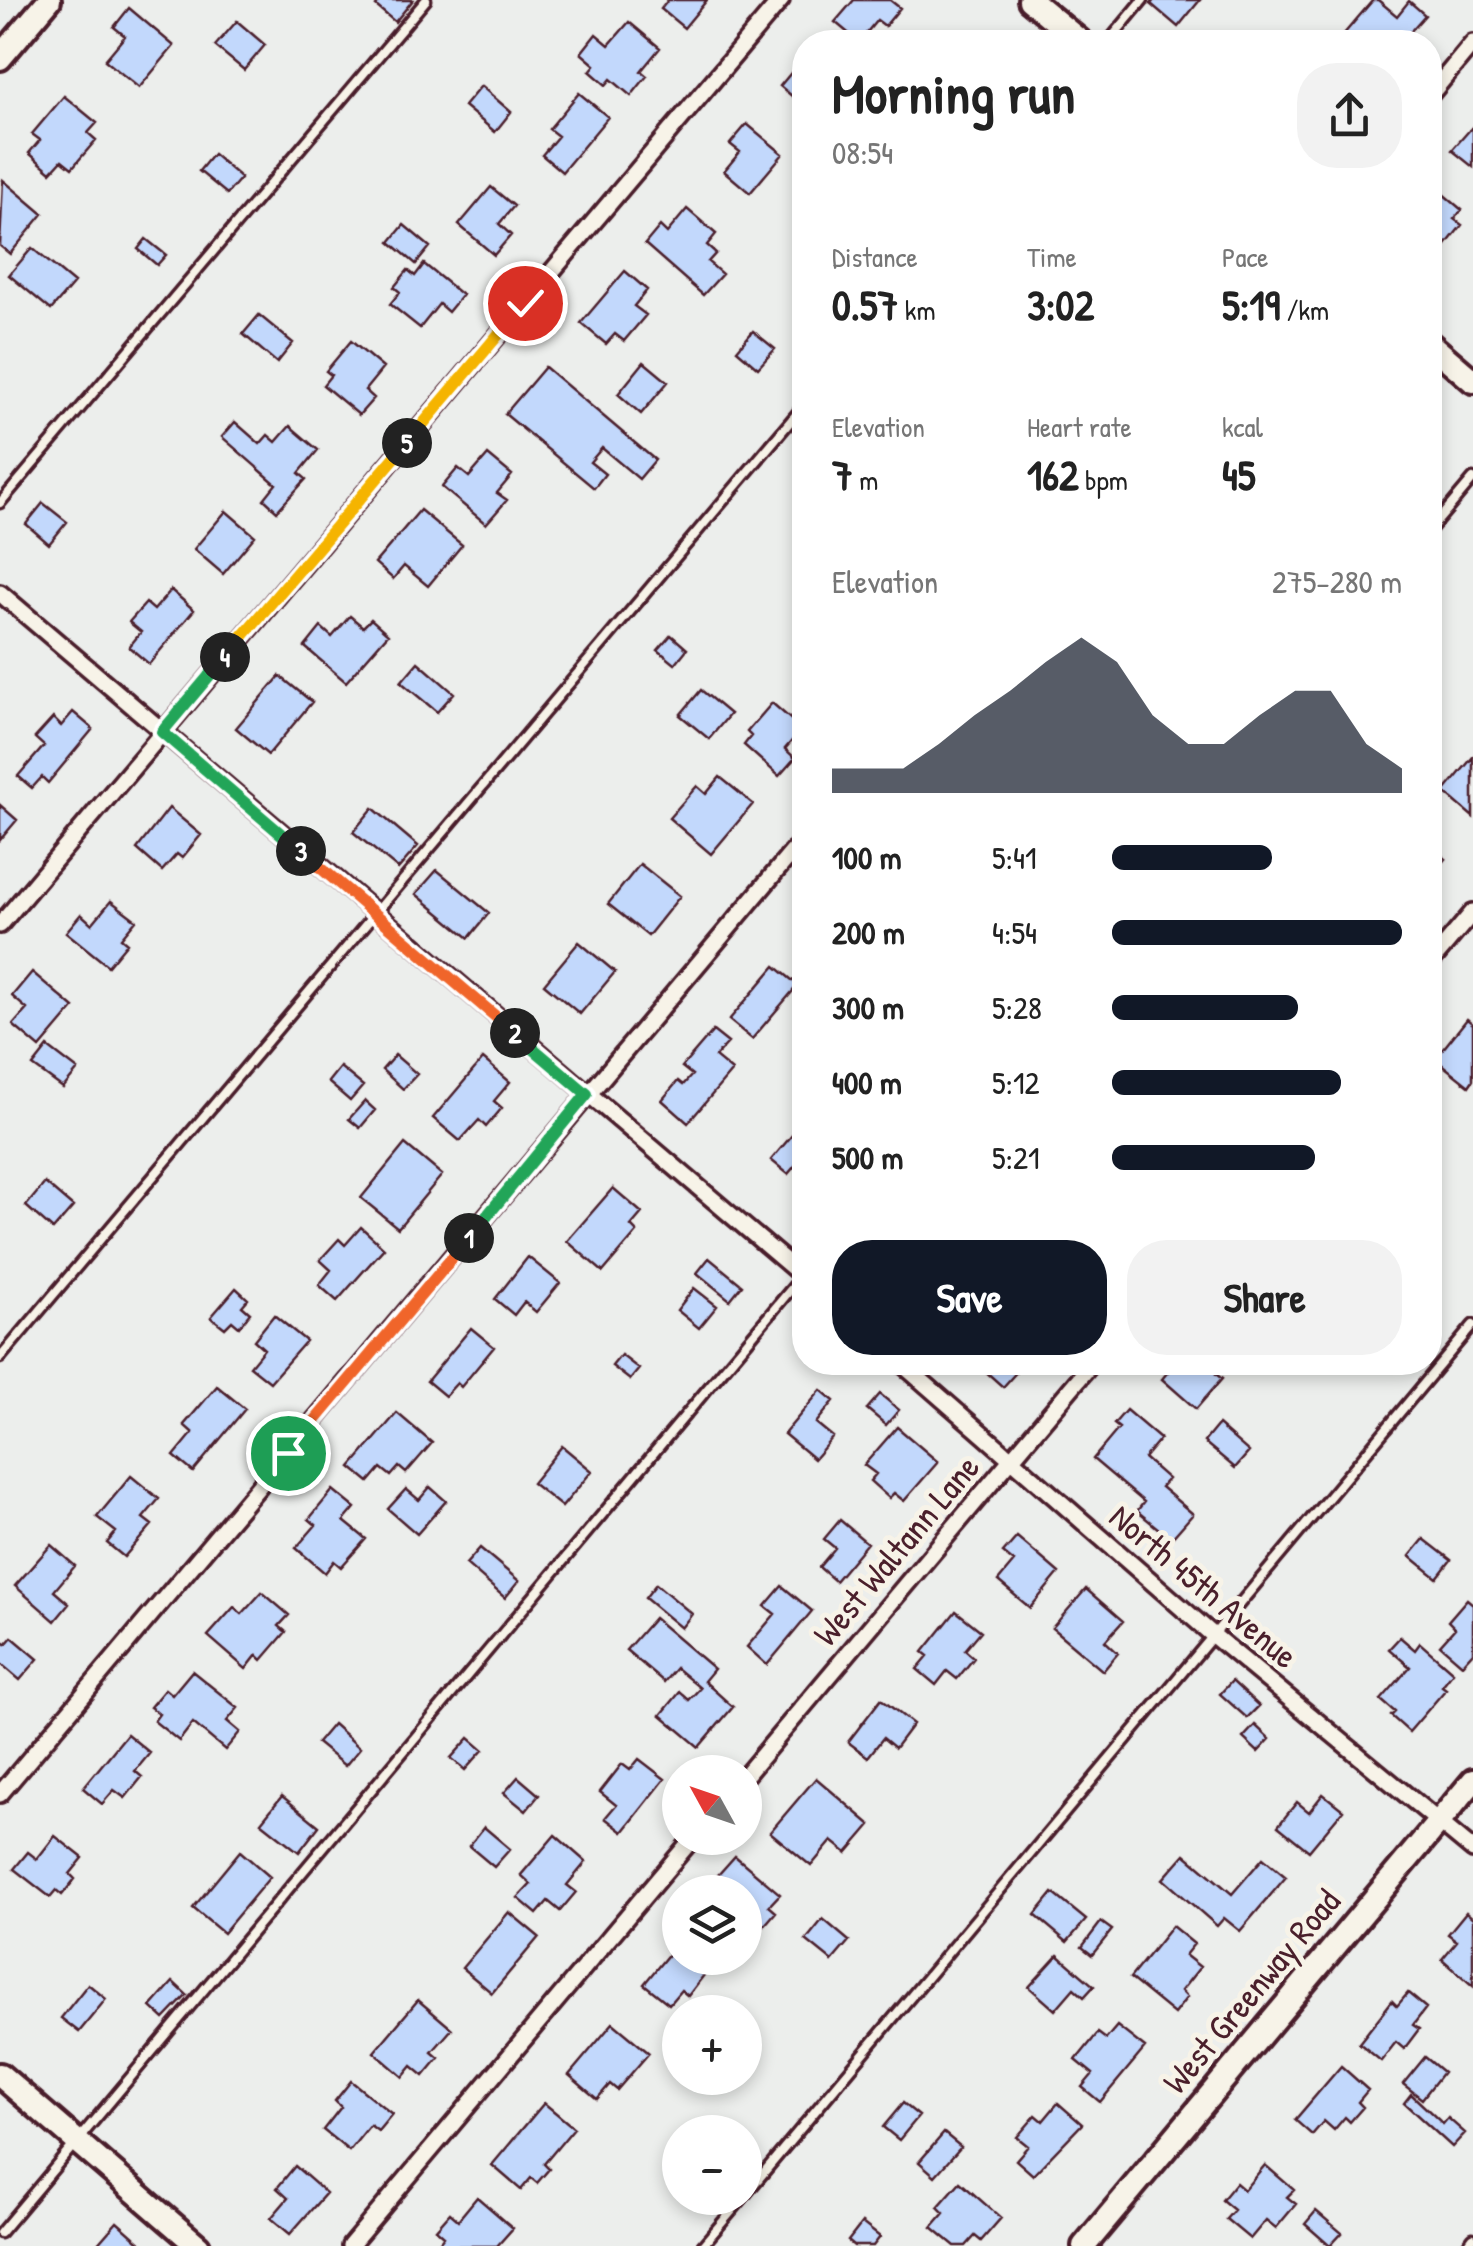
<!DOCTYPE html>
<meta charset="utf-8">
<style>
:root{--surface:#fff;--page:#f2f2f2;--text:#222;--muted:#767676;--accent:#111827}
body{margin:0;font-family:"Patrick Hand",sans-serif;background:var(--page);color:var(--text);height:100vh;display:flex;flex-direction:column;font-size:38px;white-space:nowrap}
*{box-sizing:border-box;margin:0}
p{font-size:32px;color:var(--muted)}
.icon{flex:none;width:55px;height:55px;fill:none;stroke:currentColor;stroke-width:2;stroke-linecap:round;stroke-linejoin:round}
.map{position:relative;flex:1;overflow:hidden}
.side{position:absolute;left:792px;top:30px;width:650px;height:1345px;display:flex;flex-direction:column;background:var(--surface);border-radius:40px;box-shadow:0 5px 15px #0003}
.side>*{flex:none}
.needle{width:65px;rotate:310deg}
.buttons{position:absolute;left:662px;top:1755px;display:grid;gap:20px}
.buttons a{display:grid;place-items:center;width:100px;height:100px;border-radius:50%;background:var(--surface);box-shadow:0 5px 15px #0003;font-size:50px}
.pin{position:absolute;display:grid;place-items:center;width:85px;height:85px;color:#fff;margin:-42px;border:5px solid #fff;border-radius:50%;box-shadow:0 2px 10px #0007}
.km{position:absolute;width:50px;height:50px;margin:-25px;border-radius:50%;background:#222;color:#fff;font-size:28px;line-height:50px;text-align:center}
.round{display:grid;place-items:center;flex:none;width:105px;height:105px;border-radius:40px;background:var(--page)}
.head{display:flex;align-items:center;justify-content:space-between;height:170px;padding:0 40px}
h1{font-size:55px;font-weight:700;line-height:75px}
.figures{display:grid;grid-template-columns:repeat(3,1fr);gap:15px;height:170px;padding:10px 40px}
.figures div{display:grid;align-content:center}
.figures b{font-size:42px;font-weight:700}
.figures small{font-size:28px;font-weight:400}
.figures p{font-size:28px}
.chart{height:280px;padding:20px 40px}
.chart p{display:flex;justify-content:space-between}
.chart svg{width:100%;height:180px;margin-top:10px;fill:var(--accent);opacity:.7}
.button{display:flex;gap:20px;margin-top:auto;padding:20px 40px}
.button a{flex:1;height:115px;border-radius:40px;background:var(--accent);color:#fff;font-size:40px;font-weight:700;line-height:115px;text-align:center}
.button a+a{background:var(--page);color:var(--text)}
ul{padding:0 40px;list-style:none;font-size:32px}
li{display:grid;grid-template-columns:160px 120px 1fr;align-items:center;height:75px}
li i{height:25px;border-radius:12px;background:var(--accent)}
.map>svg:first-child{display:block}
.building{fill:#c2d8fc;stroke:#4a1f2b;stroke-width:2.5}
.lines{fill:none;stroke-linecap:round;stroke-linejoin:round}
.lane-casing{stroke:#4a1f2b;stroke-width:15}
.street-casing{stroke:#4a1f2b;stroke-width:22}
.secondary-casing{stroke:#4a1f2b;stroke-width:30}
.lane{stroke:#f7f3e8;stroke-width:8}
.street{stroke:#f7f3e8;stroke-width:15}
.secondary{stroke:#f7f3e8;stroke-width:22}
.split-1-casing{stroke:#fff;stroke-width:20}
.split-2-casing{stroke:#fff;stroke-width:20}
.split-3-casing{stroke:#fff;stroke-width:20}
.split-4-casing{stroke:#fff;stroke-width:20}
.split-5-casing{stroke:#fff;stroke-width:20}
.split-6-casing{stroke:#fff;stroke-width:20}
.split-1{stroke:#f0652b;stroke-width:12}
.split-2{stroke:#22a559;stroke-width:12}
.split-3{stroke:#f0652b;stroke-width:12}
.split-4{stroke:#22a559;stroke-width:12}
.split-5{stroke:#f5b400;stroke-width:12}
.split-6{stroke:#f5b400;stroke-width:12}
.labels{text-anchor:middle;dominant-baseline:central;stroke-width:10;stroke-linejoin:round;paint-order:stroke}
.street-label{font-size:35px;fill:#4a1f2b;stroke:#f7f3e8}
</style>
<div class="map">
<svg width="1473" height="2246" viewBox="0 0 1473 2246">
<rect width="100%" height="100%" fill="#eceeec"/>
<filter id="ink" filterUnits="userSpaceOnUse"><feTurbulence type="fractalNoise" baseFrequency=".01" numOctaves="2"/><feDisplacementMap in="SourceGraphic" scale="20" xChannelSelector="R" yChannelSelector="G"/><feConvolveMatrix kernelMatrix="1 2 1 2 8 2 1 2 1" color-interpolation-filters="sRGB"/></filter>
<g filter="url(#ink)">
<path class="building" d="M381,0H413L395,22L376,6Z
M668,0H707L684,28L661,9Z
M854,0H890L900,8L885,26L877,20L859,42L835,22Z
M1154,0H1200L1178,27L1151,4Z
M1373,0H1378L1397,16L1409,1L1425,15L1401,42L1386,35L1379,42H1352L1343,35Z
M129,8L174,46L139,88L105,60L125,36L114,27Z
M237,21L265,45L244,70L215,46Z
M629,22L660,48L641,71L647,76L631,96L611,79L606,85L590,71L595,65L581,53L596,34L609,45Z
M805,56V107L780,86Z
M481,86L511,112L495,132L464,106Z
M579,93L608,117L562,172L542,155L558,136L549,129Z
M64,96L97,123L88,133L96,140L72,168L62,160L51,172L29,153L40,140L32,134Z
M747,124L783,154L750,193L724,171L740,152L730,144Z
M1473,126V167L1452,150Z
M213,154L241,178L227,194L199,171Z
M3,180L43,214L10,254L0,246Z
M491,187L514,206L499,224L511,235L494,255L459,225Z
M1436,188L1462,210L1454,219L1462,225L1446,245L1440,240L1430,252V195Z
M687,209L716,234L707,245L716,253L708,262L722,274L703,295L645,244L660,226L667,233Z
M404,225L430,247L416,264L390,242Z
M146,239L166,255L157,265L138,249Z
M32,248L74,283L51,310L9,275Z
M424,264L462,295L448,312L439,304L420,328L390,304L400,292L394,287L408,270L415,276Z
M625,271L647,290L634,306L646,315L624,341L615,334L606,344L581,323Z
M259,315L293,343L277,363L243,334Z
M753,331L775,349L758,368L737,350Z
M351,341L383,368L365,390L374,398L359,415L323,385L331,375L326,371Z
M644,362L668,382L641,414L618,394Z
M545,367L655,460L639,479L602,448L590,462L605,474L594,488L505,414Z
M235,422L260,444L268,435L276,442L290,426L318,450L299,473L306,479L277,511L264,499L276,484L222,437Z
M488,455L512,475L497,493L507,500L486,524L442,487L458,468L469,477Z
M43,503L67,522L49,544L26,524Z
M420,510L462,545L428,586L404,566L393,579L375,563Z
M226,511L255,536L223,574L194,549Z
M171,590L194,610L149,664L129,647L141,632L129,622L146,603L154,610Z
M350,616L363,627L371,619L388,634L346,682L305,647L321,627L332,637Z
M671,635L687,649L675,664L658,650Z
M418,662L454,693L437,712L401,682Z
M280,676L312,702L268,755L236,728Z
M701,690L730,714L709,739L680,715Z
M772,703L802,729L785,749L795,758L779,776L744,745L751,736L747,732Z
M73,712L93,729L48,783L42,777L32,788L18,776L44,746L35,738L53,718L61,726Z
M1473,757V817L1444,792Z
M720,777L753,804L711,854L669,818L697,786L706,794Z
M0,805L17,820L0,840Z
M169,808L201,835L182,858L177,854L162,871L137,849Z
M373,808L418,846L398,869L353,832Z
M1430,834L1439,841L1433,849L1446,859L1430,877Z
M640,864L680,896L648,936L608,904Z
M437,870L489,913L469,938L416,894Z
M111,901L136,920L121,938L127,943L108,966L66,932L81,914L92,924Z
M579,942L615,972L580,1014L544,984Z
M775,966L798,985L752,1039L729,1020Z
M32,972L74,1008L40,1048L13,1025L27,1009L12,996Z
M1467,1019L1473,1024V1080L1469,1086L1435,1059Z
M713,1031L728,1043L715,1057L732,1071L688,1123L662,1100L678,1081L683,1085L692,1075L682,1067Z
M48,1047L78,1070L63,1088L33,1066Z
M395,1055L417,1074L403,1089L382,1070Z
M483,1059L510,1082L494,1101L502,1108L486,1127L479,1120L460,1141L433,1118Z
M340,1067L363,1086L350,1101L328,1082Z
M365,1101L375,1110L360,1128L349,1119Z
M805,1120V1154L788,1174L771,1160Z
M405,1144L442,1175L398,1228L361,1198Z
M45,1183L73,1207L53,1230L26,1206Z
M613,1188L642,1213L631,1226L637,1232L603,1272L567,1241Z
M361,1227L384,1248L337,1301L319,1285L331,1270L320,1260L339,1239L345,1245Z
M528,1257L560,1283L536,1312L524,1302L514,1315L495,1299Z
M709,1258L742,1285L730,1300L697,1273Z
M236,1288L248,1299L242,1306L250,1313L239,1327L232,1321L225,1328L211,1317Z
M694,1288L717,1306L699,1328L677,1310Z
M274,1315L306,1341L270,1382L250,1366L264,1349L254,1340Z
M471,1328L494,1347L461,1387L457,1383L445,1396L427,1381Z
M621,1355L639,1369L630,1380L612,1366Z
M975,1362H1015L1021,1367L1003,1387Z
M1176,1362L1225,1363L1216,1374L1222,1379L1196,1409L1162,1379Z
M217,1386L245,1409L193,1472L174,1456L193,1433L184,1425Z
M821,1390L834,1401L816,1423L833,1437L814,1459L784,1434Z
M880,1394L899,1410L886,1425L867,1409Z
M1126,1410L1160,1439L1144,1458L1168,1479L1161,1487L1193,1514L1171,1539L1137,1511L1144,1502L1093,1459L1119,1428L1114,1424Z
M397,1413L432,1443L406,1473L399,1467L391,1476L381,1468L369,1482L351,1467Z
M1218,1425L1249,1452L1235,1468L1204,1442Z
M897,1427L938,1462L904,1501L894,1493L889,1498L870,1481L876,1474L864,1465Z
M562,1446L592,1471L562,1507L532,1483Z
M131,1476L159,1499L143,1518L152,1525L124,1557L107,1543L116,1532L97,1517Z
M430,1487L446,1501L417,1534L388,1509L406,1489L419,1500Z
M333,1490L355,1508L344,1521L366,1539L341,1567L334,1561L325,1573L296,1548L316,1525L309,1519Z
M840,1520L867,1543L835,1581L819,1567L835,1548L824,1539Z
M1017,1537L1059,1573L1030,1608L998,1581L1014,1562L1003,1553Z
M1424,1539L1451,1560L1437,1578L1410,1556Z
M51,1545L75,1566L54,1591L69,1604L55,1621L15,1586Z
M480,1548L519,1581L505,1598L466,1564Z
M656,1584L692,1614L681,1628L645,1598Z
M782,1586L812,1611L767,1665L747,1647L775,1614L765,1606Z
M1086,1589L1123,1621L1105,1641L1118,1653L1103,1671L1052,1628Z
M262,1592L289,1615L279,1626L286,1632L262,1660L257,1655L246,1669L208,1636L234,1607L242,1614Z
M1467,1599L1473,1604V1652L1462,1664L1440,1645L1455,1628L1448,1621Z
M956,1611L981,1631L965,1650L974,1658L957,1679L947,1671L936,1685L917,1669L928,1656L923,1652Z
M654,1618L714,1669L704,1681L733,1707L699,1747L661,1715L680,1692L689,1700L700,1688L676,1668L664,1682L626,1650Z
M12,1637L38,1659L20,1680L0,1663V1639L6,1644Z
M1400,1637L1415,1650L1420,1643L1453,1672L1442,1686L1446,1689L1409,1732L1391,1716L1395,1712L1381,1700L1410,1667L1389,1649Z
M192,1671L238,1708L227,1721L240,1732L225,1750L193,1723L179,1741L154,1721L159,1714L150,1707L165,1689L172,1695Z
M1232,1681L1259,1706L1247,1718L1220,1694Z
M881,1699L913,1724L895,1748L883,1738L868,1757L848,1742Z
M333,1724L360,1748L345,1766L317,1743Z
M1255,1725L1270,1739L1258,1752L1243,1738Z
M127,1734L150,1753L135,1771L142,1777L125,1798L114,1790L102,1804L83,1788Z
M469,1738L483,1750L465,1770L451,1758Z
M639,1759L665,1779L623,1832L605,1818L616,1805L600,1792L622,1764L630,1770Z
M518,1777L539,1795L526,1811L504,1793Z
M816,1778L871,1825L847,1853L832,1841L811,1866L770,1832Z
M1323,1794L1343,1810L1309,1851L1278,1826L1297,1802L1309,1812Z
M282,1796L319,1826L299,1852L261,1822Z
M484,1827L510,1849L494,1867L469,1846Z
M555,1835L586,1862L567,1885L576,1892L560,1911L548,1901L537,1914L518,1898L531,1884L521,1875Z
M55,1836L83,1858L70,1874L75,1879L62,1895L56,1890L50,1897L14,1869L28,1852L37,1859Z
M240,1851L270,1877L223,1933L193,1908Z
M1185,1854L1232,1894L1263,1858L1286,1877L1240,1931L1224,1918L1217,1926L1163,1879Z
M735,1856L780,1894L769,1906L776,1912L763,1927L756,1921L746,1933L745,1892H719L727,1882L718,1875Z
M1053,1893L1086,1920L1067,1942L1035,1915Z
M509,1912L539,1937L492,1993L462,1968Z
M1466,1912L1473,1918V1986L1442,1959L1457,1941L1448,1934Z
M823,1919L849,1941L832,1961L806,1940Z
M1101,1922L1112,1930L1092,1955L1082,1947Z
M1172,1926L1194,1944L1185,1955L1200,1967L1181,1991L1187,1997L1174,2014L1130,1978Z
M680,1940V1958H706L697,1969L704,1975L688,1996L681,1990L669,2004L644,1984Z
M1058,1955L1094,1986L1084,1997L1074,1988L1055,2010L1029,1987Z
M173,1982L187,1995L164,2019L151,2007Z
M88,1984L106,1999L79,2032L61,2018Z
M1408,1993L1426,2008L1413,2025L1419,2029L1404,2049L1396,2042L1381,2061L1359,2043L1392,2001L1397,2006Z
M418,2000L452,2029L432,2052L439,2058L424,2076L412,2066L403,2077L374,2052Z
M613,2023L649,2053L617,2090L610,2084L597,2099L569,2075Z
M1117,2026L1145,2048L1100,2102L1082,2087L1093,2074L1076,2060L1098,2033L1106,2039Z
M1425,2057L1443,2072L1422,2099L1403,2084Z
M1341,2066L1368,2090L1358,2102L1363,2107L1350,2122L1345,2117L1334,2130L1324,2121L1312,2135L1295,2120Z
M351,2081L392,2114L378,2131L370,2125L349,2151L323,2130L341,2107L335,2101Z
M1411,2094L1443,2124L1448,2118L1465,2133L1452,2147L1404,2103Z
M544,2103L574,2128L544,2164L549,2169L537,2183L531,2178L521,2190L492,2165Z
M903,2103L919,2116L899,2140L883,2127Z
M1058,2103L1082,2124L1033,2175L1016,2160L1028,2146L1017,2137L1036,2115L1043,2121Z
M944,2133L961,2147L935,2176L919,2162Z
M1265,2165L1294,2190L1287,2197L1296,2204L1276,2228L1266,2220L1250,2239L1226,2219L1234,2210L1222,2200L1236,2183L1244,2190Z
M295,2166L326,2193L290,2234L271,2218L288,2198L277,2188Z
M960,2182L1001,2218L981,2241L975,2236L966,2246H955L932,2227L944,2213L938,2207Z
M477,2197L513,2228L497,2246H436L444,2236L436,2229L450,2213L458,2220Z
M1316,2211L1342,2233L1330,2246L1305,2224Z
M117,2222L144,2246H96Z
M862,2223L880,2237L873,2246H854L848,2241Z"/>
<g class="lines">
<defs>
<path id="lane" d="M1108,42L1143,0
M0,503L426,0
M1430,530L1473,479
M0,1358L805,404
M745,2195L1473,1325
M0,2233L802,1276
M702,2246L743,2198
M1467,2246L1473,2238"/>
<path id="street" d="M1430,95L1473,43
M0,593L805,1278
M0,925L781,0
M1430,963L1473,912
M900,1362L1214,1636L1473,1850
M745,1776L1093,1362
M0,1794L805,837
M350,2246L693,1838"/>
<path id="secondary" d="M1030,0L1081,42
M0,58L49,0
M1430,344L1473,381
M0,2075L198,2246
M1084,2246L1473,1781"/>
</defs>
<use href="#lane" class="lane-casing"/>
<use href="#street" class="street-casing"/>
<use href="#secondary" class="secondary-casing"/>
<use href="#lane" class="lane"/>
<use href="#street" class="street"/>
<use href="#secondary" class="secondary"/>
</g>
</g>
<g class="lines" filter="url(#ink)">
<defs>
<path id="split-1" d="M288,1453L469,1238"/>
<path id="split-2" d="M469,1238L587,1094L515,1033"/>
<path id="split-3" d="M301,851L515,1033"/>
<path id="split-4" d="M225,657L162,732L301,851"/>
<path id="split-5" d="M225,657L407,443"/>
<path id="split-6" d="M407,443L525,303"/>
</defs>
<use href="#split-1" class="split-1-casing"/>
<use href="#split-2" class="split-2-casing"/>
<use href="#split-3" class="split-3-casing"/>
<use href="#split-4" class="split-4-casing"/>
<use href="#split-5" class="split-5-casing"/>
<use href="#split-6" class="split-6-casing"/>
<use href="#split-1" class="split-1"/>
<use href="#split-2" class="split-2"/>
<use href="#split-3" class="split-3"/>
<use href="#split-4" class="split-4"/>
<use href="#split-5" class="split-5"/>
<use href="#split-6" class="split-6"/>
</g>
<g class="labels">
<g class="street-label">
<text transform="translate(896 1550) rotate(-50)">West Waltann Lane</text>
<text transform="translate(1204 1586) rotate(40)">North 45th Avenue</text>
<text transform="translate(1251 1991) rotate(-50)">West Greenway Road</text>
</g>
</g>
</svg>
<div class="buttons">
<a><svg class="needle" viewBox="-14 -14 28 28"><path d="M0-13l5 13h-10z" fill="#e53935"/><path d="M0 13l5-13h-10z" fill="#767676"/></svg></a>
<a><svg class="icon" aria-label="layers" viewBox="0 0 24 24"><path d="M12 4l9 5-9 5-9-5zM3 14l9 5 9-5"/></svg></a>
<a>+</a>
<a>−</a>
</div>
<div class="pin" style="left:288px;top:1453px;background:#1e9e55"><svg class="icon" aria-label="arrive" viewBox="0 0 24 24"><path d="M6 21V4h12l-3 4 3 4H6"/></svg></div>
<div class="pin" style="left:525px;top:303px;background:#d93025"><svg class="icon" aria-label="check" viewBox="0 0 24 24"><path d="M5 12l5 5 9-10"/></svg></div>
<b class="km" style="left:469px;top:1238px">1</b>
<b class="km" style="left:515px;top:1033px">2</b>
<b class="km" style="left:301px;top:851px">3</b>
<b class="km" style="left:225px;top:657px">4</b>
<b class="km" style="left:407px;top:443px">5</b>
<section class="side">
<div class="head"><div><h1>Morning run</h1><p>08:54</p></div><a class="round"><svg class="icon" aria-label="share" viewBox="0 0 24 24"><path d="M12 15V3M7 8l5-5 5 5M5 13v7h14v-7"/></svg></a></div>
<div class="figures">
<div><p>Distance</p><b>0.57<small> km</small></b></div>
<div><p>Time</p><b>3:02</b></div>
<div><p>Pace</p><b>5:19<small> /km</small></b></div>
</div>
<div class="figures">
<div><p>Elevation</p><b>7<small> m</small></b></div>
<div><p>Heart rate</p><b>162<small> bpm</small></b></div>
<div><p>kcal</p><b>45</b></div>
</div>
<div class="chart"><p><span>Elevation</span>275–280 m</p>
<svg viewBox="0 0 160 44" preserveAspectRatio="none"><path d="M0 44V38L10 38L20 38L30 32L40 25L50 19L60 12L70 6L80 12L90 25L100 32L110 32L120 25L130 19L140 19L150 32L160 38V44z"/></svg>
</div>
<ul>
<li><b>100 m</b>5:41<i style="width:55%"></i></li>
<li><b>200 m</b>4:54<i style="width:100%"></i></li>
<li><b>300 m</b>5:28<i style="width:64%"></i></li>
<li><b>400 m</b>5:12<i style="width:79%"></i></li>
<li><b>500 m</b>5:21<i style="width:70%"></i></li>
</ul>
<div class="button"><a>Save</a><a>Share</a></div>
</section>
</div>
